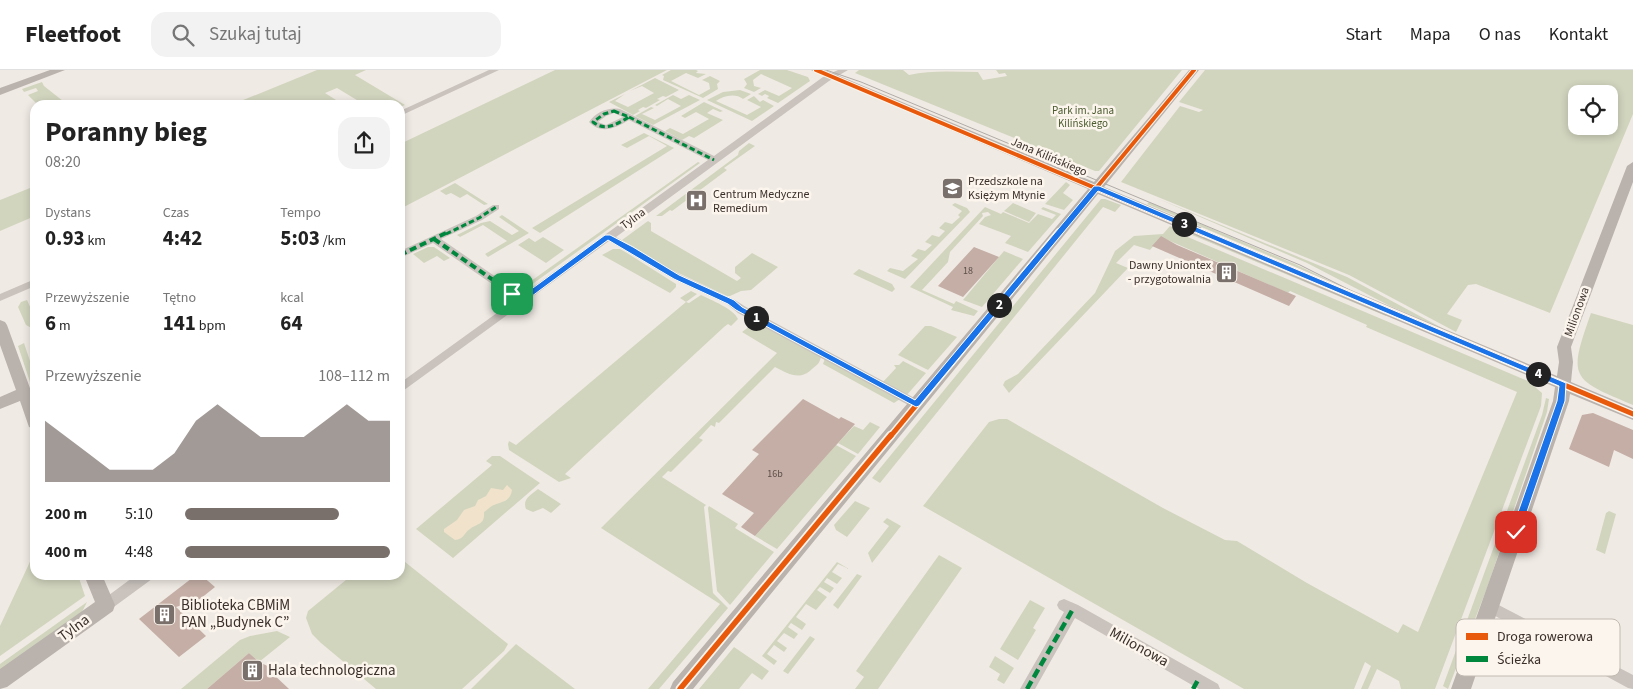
<!DOCTYPE html>
<html lang="pl">
<meta charset="utf-8">
<style>
:root{--surface:#fff;--page:#f2f2f2;--text:#222;--muted:#767676;--line:#e0e0e0;--accent:#7a706b}
body{margin:0;font-family:"Source Sans 3",sans-serif;background:var(--page);color:var(--text);height:100vh;display:flex;flex-direction:column;font-size:19px;white-space:nowrap}
*{box-sizing:border-box;margin:0}
p{font-size:16px;color:var(--muted)}
.icon{flex:none;width:28px;height:28px;fill:none;stroke:currentColor;stroke-width:2;stroke-linecap:round;stroke-linejoin:round}
.map{position:relative;flex:1;overflow:hidden}
.sheet{position:absolute;left:30px;top:30px;width:375px;height:480px;display:flex;flex-direction:column;background:var(--surface);border-radius:15px;box-shadow:0 2px 8px #0003}
.sheet>*{flex:none}
.controls{position:absolute;left:1568px;top:15px;display:grid;gap:10px}
.controls a{display:grid;place-items:center;width:50px;height:50px;border-radius:10px;background:var(--surface);box-shadow:0 2px 8px #0003;font-size:25px}
.pin{position:absolute;display:grid;place-items:center;width:42px;height:42px;color:#fff;margin:-21px;border-radius:10px;box-shadow:0 2px 8px #0006}
.km{position:absolute;width:25px;height:25px;margin:-12px;border-radius:50%;background:#222;color:#fff;font-size:14px;line-height:25px;text-align:center}
.round{display:grid;place-items:center;flex:none;width:52px;height:52px;border-radius:15px;background:var(--page)}
.summary{display:flex;align-items:center;justify-content:space-between;height:85px;padding:0 15px}
h1{font-size:28px;font-weight:700;line-height:38px}
.figures{display:grid;grid-template-columns:repeat(3,1fr);gap:8px;height:85px;padding:5px 15px}
.figures div{display:grid;align-content:center}
.figures b{font-size:21px;font-weight:700}
.figures small{font-size:14px;font-weight:400}
.figures p{font-size:14px}
.chart{height:140px;padding:10px 15px}
.chart p{display:flex;justify-content:space-between}
.chart svg{width:100%;height:90px;margin-top:5px;fill:var(--accent);opacity:.7}
ul{padding:0 15px;list-style:none;font-size:16px}
li{display:grid;grid-template-columns:80px 60px 1fr;align-items:center;height:38px}
li i{height:12px;border-radius:6px;background:var(--accent)}
header{display:flex;align-items:center;gap:30px;box-sizing:border-box;height:70px;padding:0 25px;background:var(--surface);border-bottom:1px solid var(--line)}
header strong{font-size:24px}
nav{display:flex;gap:28px;margin-inline-start:auto;font-size:18px}
.search{width:350px;height:45px;background:var(--page);display:flex;align-items:center;gap:12px;box-sizing:border-box;padding:0 18px;border-radius:15px;color:var(--muted);font-size:19px}
.map>svg:first-child{display:block}
.green{fill:#d1d5be;fill-rule:evenodd}
.sand{fill:#f0e2cb}
.building{fill:#c4aea5}
.lines{fill:none;stroke-linecap:round;stroke-linejoin:round}
.street{fill:#c9c2bd;fill-rule:evenodd}
.secondary{fill:#bab2ad;fill-rule:evenodd}
.tram{stroke:#b1aba7;stroke-width:1}
.quiet-far2{stroke:#00873e;stroke-width:3;stroke-dasharray:5.5 3;stroke-linecap:butt}
.quiet-far1{stroke:#00873e;stroke-width:4;stroke-dasharray:7 4;stroke-linecap:butt}
.quiet{stroke:#00873e;stroke-width:4.5;stroke-dasharray:9 4.5;stroke-linecap:butt}
.cycleway-far2-casing{stroke:#fbf5ed;stroke-width:6}
.cycleway-far1-casing{stroke:#fbf5ed;stroke-width:8}
.cycleway-casing{stroke:#fbf5ed;stroke-width:9}
.cycleway-far2{stroke:#e8590c;stroke-width:4}
.cycleway-far1{stroke:#e8590c;stroke-width:5}
.cycleway{stroke:#e8590c;stroke-width:5.5}
.route{fill:#1a73e8;stroke:#fff}
.labels{text-anchor:middle;dominant-baseline:central;stroke-width:5;stroke-linejoin:round;paint-order:stroke}
.number-label{font-size:10px;fill:#5d4f49}
.far-park-label{font-size:11px;fill:#4a5a2d;stroke:#fbf5ed}
.street-label{font-size:12px;fill:#3b2f2a;stroke:#fbf5ed}
.poi-label{font-size:12px;fill:#3b2f2a;stroke:#fbf5ed;text-anchor:start}
.near-poi-label{font-size:15px;fill:#3b2f2a;stroke:#fbf5ed;text-anchor:start}
.near-street-label{font-size:15px;fill:#3b2f2a;stroke:#fbf5ed}
.key{fill:#fbf5ed;stroke:#c1bab2;stroke-width:1}
.key-label{font-size:14px;fill:#3b2f2a}
</style>
<header>
<strong>Fleetfoot</strong>
<div class="search"><svg class="icon" aria-label="search" viewBox="0 0 24 24"><circle cx="10" cy="10" r="6"/><path d="M15 15l6 6"/></svg>Szukaj tutaj</div>
<nav><a>Start</a><a>Mapa</a><a>O nas</a><a>Kontakt</a></nav>
</header>
<div class="map">
<svg width="1633" height="619" viewBox="0 0 1633 619">
<rect width="100%" height="100%" fill="#f0eae4"/>
<path class="green" d="M317,0H366L355,5L405,35L400,37V35H365L337,18L325,23L344,35H231Z
M555,0H667L400,139V74Z
M671,0H696L698,1L696,3L706,4L698,8L686,3L671,11L699,25L710,19L709,13L702,10L710,6L720,11L717,14L718,19L703,28L663,10L664,6L662,5Z
M760,0H787L808,7L810,11L778,33L767,28L769,26L765,24L762,26L758,24L765,20L779,26L792,18L761,4L753,10L754,16L761,18L754,22L744,18L747,14L744,9Z
M859,0H903L909,5C931,0 954,2 978,2L983,10L1007,6L1005,3L999,4L996,0H1182L1099,101H1095L855,3Z
M1205,0H1633V44L1550,243L1476,214L1468,215L1447,244L1462,250L1456,262L1349,205L1121,112L1180,36L1199,42L1203,40L1179,32ZM1576,24H1609V56H1576Z
M655,8L679,20L666,27L663,26L657,29L660,30L646,38L643,37L638,40L640,41L633,45L609,32L625,24L615,31L628,37L654,23L642,16L630,21Z
M42,12L44,16L68,35H38L28,25L38,21L36,18L24,22L22,19Z
M740,20L751,24L743,29C736,23 724,25 716,31L747,45L761,37L747,30L754,26L760,32L763,30L774,36L752,51L707,30L723,22Z
M673,25L681,29L689,25L700,30L653,55L635,46L651,37L654,38L642,44L655,50L681,36L668,29L657,36L655,35Z
M704,32L723,41L720,42L713,39L707,43L723,50L694,68L689,66L682,70L665,61L670,58L683,64L709,49L696,42L685,48L681,46Z
M644,63L674,78L540,163L532,158L667,76L649,66L627,78L621,75Z
M749,73L755,76L724,98L727,100L672,141L670,140L662,146H656L738,85L739,81Z
M698,92L700,93L527,218L524,216Z
M1066,112L1070,115L1063,123L1073,130L1064,140L1045,134Z
M455,113L488,134L484,135L467,124L460,128L451,123L446,125L440,121Z
M35,116V146L0,161V130Z
M1154,127L1347,207L1444,259L1390,236L1307,193Z
M1101,129H1105L1121,135L1115,142L1103,137L880,413L872,408Z
M1149,132L1295,194L1339,215L1147,134Z
M955,133L967,138L970,142L905,209L887,201L890,198L903,201L918,189L911,186L918,179L925,181L932,175L925,172L932,165L939,167L945,161L939,158L945,152L952,154L960,147L958,145L962,141L952,135Z
M1013,133L1036,143L1029,152L1004,141Z
M985,137L1001,144L1003,142L1029,153L1038,144L1052,149L1056,145L1041,139L1043,137L1061,144L1028,182L1005,173L1011,166L979,154L985,147L991,145L988,142L982,143L983,146L950,182L948,192L922,220L954,234L956,231L978,241L974,246L951,240L953,237L910,217Z
M502,145L529,163L488,187L485,184L507,171L483,155L460,167L457,165L481,153L490,151L512,165L519,161L499,147Z
M648,151L651,153V161L737,211L741,208L735,203V197L752,183L778,197L751,220L741,221L730,226H727L670,199L622,170Z
M1170,156L1180,161L1183,165L1528,311L1542,323L1541,336L1435,619H1401L1399,611L1377,599L1368,619H1361L1371,596L1365,592L1354,619H1244L923,436L989,352L999,349H1007L1163,438L1225,470L1237,471L1307,513L1398,563L1403,554L1418,562L1517,322L1366,257L1367,255L1290,221L1288,223L1161,167L1150,180L1134,175L1116,193L1128,198L1009,323L1003,315L1005,311L1018,304L1095,223L1115,181L1134,166L1163,164Z
M1194,163L1386,245V246L1192,165Z
M543,167L564,180L546,193L518,175L529,168L535,172Z
M428,177H434L450,188L444,191L437,186L424,193L413,184Z
M613,179H620L627,183L676,214V217L670,223L602,185Z
M1004,181L1023,189L982,237L963,230Z
M859,199L892,214L895,219L892,222L853,204Z
M691,221L697,224L686,232L689,233L701,225C711,230 734,239 738,249L731,256L728,254L724,257L565,404L571,408L559,412L509,380L508,374L509,371L516,375L686,232L680,228Z
M27,230L35,248V260L26,255L18,237L21,232Z
M1591,243L1633,255V335C1570,309 1568,308 1591,243Z
M754,253L760,254L821,286C820,293 817,295 812,299C800,311 788,304 775,297L719,353L716,352L715,357L711,355L699,368L703,370L671,402L668,401L662,407L706,435L704,437L713,523L728,538L659,619H648L720,534L601,458L777,283L742,262Z
M925,256H931L957,267L928,300L898,285Z
M24,273L35,306V310L30,312L18,276Z
M825,288L900,329L894,333L823,294Z
M903,291L926,303L906,326L882,313L896,298L894,295H899Z
M1546,328L1549,329L1547,342L1487,518L1448,619L1443,616L1542,345Z
M870,352L880,357L858,384L838,373L854,356L863,360Z
M836,375L856,386L777,479L755,466Z
M492,386H500L540,413L453,488L416,459L492,395L486,391Z
M538,419L561,434L551,443L543,438L533,442L526,439C522,429 531,425 538,419Z
M855,431L870,438L847,467L836,460L834,455Z
M709,436L738,454L735,458L774,482L730,535L717,521L708,438Z
M1609,441L1616,444L1605,484L1596,480L1606,443Z
M887,448L901,456L872,493L868,483L889,456L883,452Z
M35,481V505H78L85,526L0,586V556Z
M939,485L962,498L878,619H855L864,607L856,601Z
M400,488L508,574L504,581L462,619H376L321,573L312,564L306,548L308,541L352,505H400Z
M837,492L849,499L838,494L832,502L842,508L837,514L827,508L824,512L834,518L830,523L820,517L817,520L827,527L816,540L806,534L796,547L806,554L802,560L791,553L788,557L798,564L794,569L784,563L777,571L787,578L784,582L774,575L767,584L777,591L774,595L762,586Z
M857,504L862,506L838,539L833,535Z
M1030,530L1045,538L1033,558L1036,560L1018,590L1000,579Z
M87,532L82,542L0,600V594Z
M277,561L290,567L259,592L249,583L207,619H181L240,570L250,566Z
M810,566L815,569L788,604L783,601Z
M516,574L575,619H471Z
M734,577L769,601L762,610L752,603L739,619H699Z
M995,586L1014,598L1004,614L997,610L1000,604L989,597Z"/>
<path class="sand" d="M507,415L512,420C510,432 503,431 494,435C491,436 487,440 484,442C485,455 478,453 470,459C464,463 464,469 455,470L444,462V459L457,450L464,440L475,436L478,430L486,426L491,418L503,420Z"/>
<path class="building" d="M1161,166L1177,175L1296,226L1289,236L1152,176Z
M974,177L999,187L963,227L938,216Z
M803,329L839,349L841,347L855,354L755,466L741,457L754,443L722,424L759,384L752,380Z
M1593,343L1633,360V389L1614,380L1609,397L1569,379L1582,345Z
M196,505H201L215,517L200,529L176,537L206,566L179,587L139,549Z
M249,583L259,592L276,600L272,603L289,619H207Z"/>
<g class="lines">
<path class="street" d="M489,0H499L400,46V41Z
M838,0H848L829,11L616,167L681,205L735,230L746,237L920,331L922,334L920,337H912L738,243L727,234L673,209L609,171L400,323V313L515,230L433,173L400,188V181L476,146L493,135H499V139L482,150L441,169L522,225L708,90L629,50C616,58 601,65 589,52C596,42 608,37 620,39L714,86L823,7ZM614,43L623,47L606,55L598,52L606,46Z
M35,209V216L0,231V224Z
M136,505H154L152,509L111,539L106,541L101,539L99,535L101,531Z
M1064,529L1078,535L1218,614L1220,619H1199L1075,548L1035,619H1020L1064,542L1059,539L1057,535L1059,531Z
M1491,531L1633,605V619L1628,618L1486,541L1484,537L1486,533Z"/>
<path class="secondary" d="M50,0H65L0,25V18Z
M811,0H825L1094,112L1189,0H1199L1104,117L1557,306L1559,292L1557,277L1627,96L1633,92V112L1571,277L1573,292L1571,312L1633,338V350L1570,324L1569,331L1471,619H1451L1553,331L1555,317L1098,124L693,619H670L673,612L1088,119Z
M0,250L5,252L7,255L35,332V359L29,357L20,331L0,339V327L16,320L0,275Z
M84,505H102L115,535L113,541L7,617L0,619V599L95,532Z"/>
<path class="tram" d="M826,0L861,12L1300,195L1427,259L1633,346"/>
<path class="quiet-far2" d="M614,41L629,47C617,54 605,62 593,52L604,44Z
M629,47L714,90
M446,164L479,148L496,137"/>
<path class="quiet-far1" d="M608,167C632,179 653,193 676,206C698,219 722,225 742,240L916,334
M434,169L522,230
M400,185L448,162"/>
<path class="quiet" d="M1027,619L1073,539
M1193,619L1198,610"/>
<defs>
<path id="cycleway-far2" d="M816,0L1204,164
M1058,164L1194,0"/>
<path id="cycleway-far1" d="M1202,162L1633,344
M890,367L1059,162"/>
<path id="cycleway" d="M680,619L891,365"/>
</defs>
<use href="#cycleway-far2" class="cycleway-far2-casing"/>
<use href="#cycleway-far1" class="cycleway-far1-casing"/>
<use href="#cycleway" class="cycleway-casing"/>
<use href="#cycleway-far2" class="cycleway-far2"/>
<use href="#cycleway-far1" class="cycleway-far1"/>
<use href="#cycleway" class="cycleway"/>
</g>
<path class="route" d="M1094,116H1099L1566,313L1565,331L1519,465L1516,466L1511,462L1557,331L1559,316L1098,121L919,336L916,337L736,240L728,234L674,209L608,170L524,232H519L508,224L512,221L522,226L605,165H610L633,177L679,205L734,230L742,237L915,330Z"/>
<defs>
<symbol id="school-square" viewBox="-11 -11 22 22"><rect x="-9" y="-9" width="18" height="18" rx="4" fill="#7a706b" stroke="#fbf5ed"/><path d="M0-5L7-2L0 1L-7-2ZM-4 1L0 2.5L4 1V4Q0 6-4 4Z" fill="#fff"/></symbol>
<symbol id="hospital-square" viewBox="-11 -11 22 22"><rect x="-9" y="-9" width="18" height="18" rx="4" fill="#7a706b" stroke="#fbf5ed"/><path d="M-5-5h3v3.5h4V-5h3V5h-3V1.5h-4V5h-3Z" fill="#fff"/></symbol>
<symbol id="building-square" viewBox="-11 -11 22 22"><rect x="-9" y="-9" width="18" height="18" rx="4" fill="#7a706b" stroke="#fbf5ed"/><path d="M-4-6H4V6H1V3H-1V6H-4ZM-2.5-4.3h1.7v1.8h-1.7ZM.8-4.3h1.7v1.8H.8ZM-2.5-1h1.7V.8h-1.7ZM.8-1h1.7V.8H.8Z" fill="#fff"/></symbol>
</defs>
<g fill-rule="evenodd">
<use href="#school-square" x="940" y="106" width="25" height="25"/>
<use href="#hospital-square" x="684" y="118" width="25" height="25"/>
<use href="#building-square" x="1214" y="190" width="25" height="25"/>
<use href="#building-square" x="152" y="532" width="25" height="25"/>
<use href="#building-square" x="240" y="588" width="25" height="25"/>
</g>
<g class="labels">
<g class="number-label">
<text x="968" y="201">18</text>
<text x="775" y="404">16b</text>
</g>
<g class="far-park-label">
<text x="1083" y="40">Park im. Jana<tspan x="1083" dy="13">Kilińskiego</tspan></text>
</g>
<g class="street-label">
<text transform="translate(1049 87) rotate(23)">Jana Kilińskiego</text>
<text transform="translate(633 149) rotate(-36)">Tylna</text>
<text transform="translate(1577 242) rotate(-70)">Milionowa</text>
</g>
<g class="poi-label">
<text x="968" y="111">Przedszkole na<tspan x="968" dy="14">Księżym Młynie</tspan></text>
<text x="713" y="124">Centrum Medyczne<tspan x="713" dy="14">Remedium</tspan></text>
<text x="1211" y="195" text-anchor="end">Dawny Uniontex<tspan x="1211" dy="14">- przygotowalnia</tspan></text>
</g>
<g class="near-poi-label">
<text x="181" y="535">Biblioteka CBMiM<tspan x="181" dy="17">PAN „Budynek C”</tspan></text>
<text x="268" y="600">Hala technologiczna</text>
</g>
<g class="near-street-label">
<text transform="translate(74 558) rotate(-36)">Tylna</text>
<text transform="translate(1139 577) rotate(29)">Milionowa</text>
</g>
</g>
<rect x="1456" y="549" width="164" height="57" rx="8" class="key"/>
<rect x="1466" y="563" width="22" height="7" fill="#e8590c"/>
<rect x="1466" y="586" width="22" height="6" fill="#00873e"/>
<g class="key-label">
<text x="1497" y="571">Droga rowerowa</text>
<text x="1497" y="594">Ścieżka</text>
</g>
</svg>
<div class="controls">
<a><svg class="icon" aria-label="locate" viewBox="0 0 24 24"><circle cx="12" cy="12" r="6"/><path d="M12 2v4M12 18v4M2 12h4M18 12h4"/></svg></a>
</div>
<div class="pin" style="left:512px;top:224px;background:#1e9e55"><svg class="icon" aria-label="arrive" viewBox="0 0 24 24"><path d="M6 21V4h12l-3 4 3 4H6"/></svg></div>
<div class="pin" style="left:1516px;top:462px;background:#d93025"><svg class="icon" aria-label="check" viewBox="0 0 24 24"><path d="M5 12l5 5 9-10"/></svg></div>
<b class="km" style="left:756px;top:248px">1</b>
<b class="km" style="left:999px;top:235px">2</b>
<b class="km" style="left:1184px;top:154px">3</b>
<b class="km" style="left:1538px;top:304px">4</b>
<section class="sheet">
<div class="summary"><div><h1>Poranny bieg</h1><p>08:20</p></div><a class="round"><svg class="icon" aria-label="share" viewBox="0 0 24 24"><path d="M12 15V3M7 8l5-5 5 5M5 13v7h14v-7"/></svg></a></div>
<div class="figures">
<div><p>Dystans</p><b>0.93<small> km</small></b></div>
<div><p>Czas</p><b>4:42</b></div>
<div><p>Tempo</p><b>5:03<small> /km</small></b></div>
</div>
<div class="figures">
<div><p>Przewyższenie</p><b>6<small> m</small></b></div>
<div><p>Tętno</p><b>141<small> bpm</small></b></div>
<div><p>kcal</p><b>64</b></div>
</div>
<div class="chart"><p><span>Przewyższenie</span>108–112 m</p>
<svg viewBox="0 0 160 44" preserveAspectRatio="none"><path d="M0 44V14L10 22L20 30L30 38L40 38L50 38L60 30L70 14L80 6L90 14L100 22L110 22L120 22L130 14L140 6L150 14L160 14V44z"/></svg>
</div>
<ul>
<li><b>200 m</b>5:10<i style="width:75%"></i></li>
<li><b>400 m</b>4:48<i style="width:100%"></i></li>
</ul>
</section>
</div>
